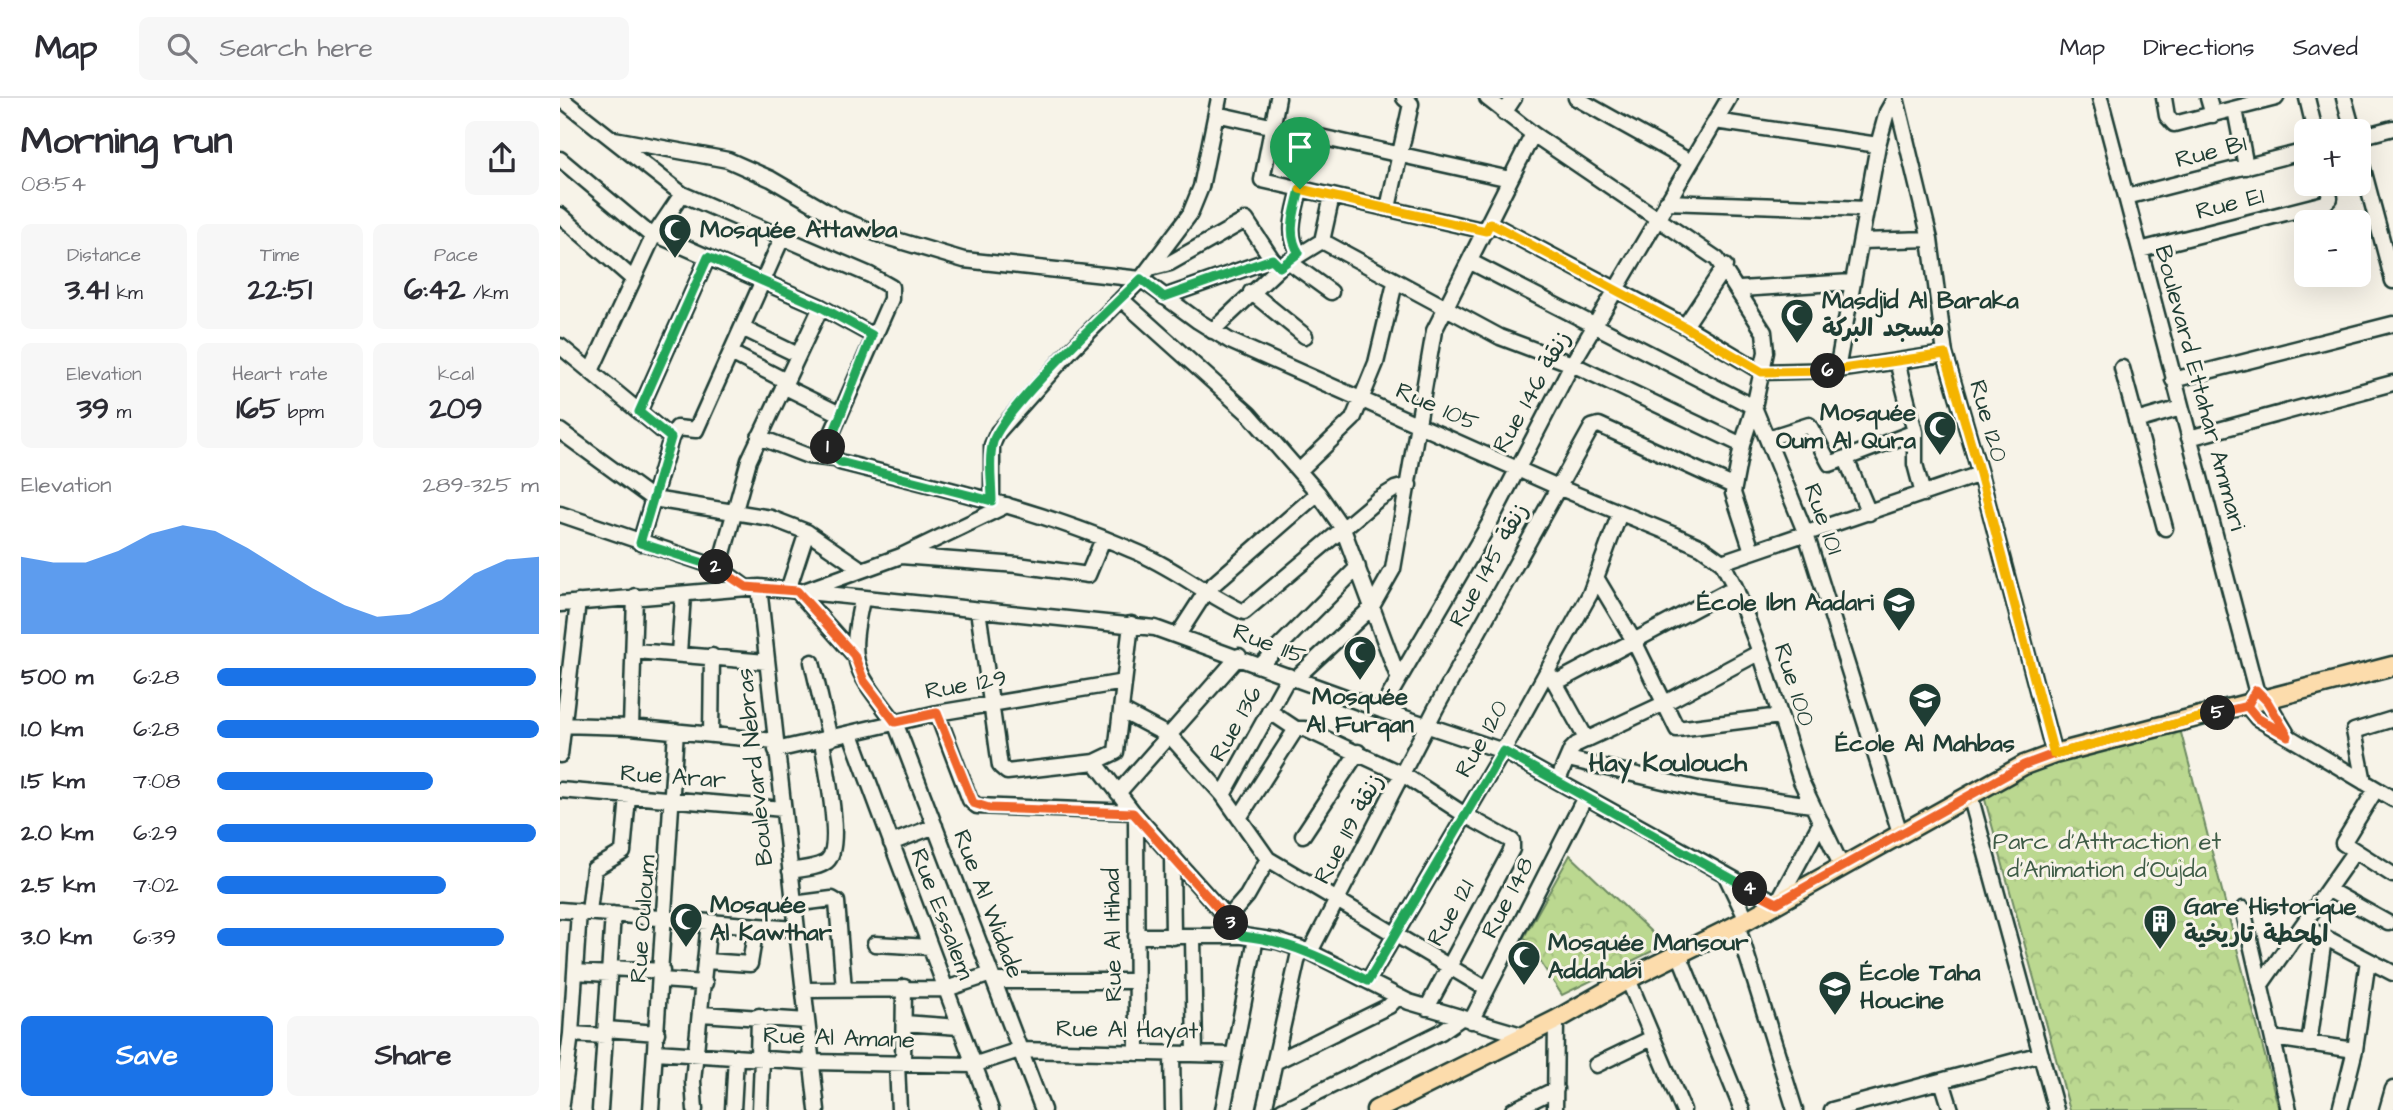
<!DOCTYPE html>
<meta charset="utf-8">
<style>
:root{--surface:#fff;--page:#f7f7f7;--text:#2b2b33;--muted:#7c7c81;--line:#e1e1e2;--accent:#1a73e8}
body{margin:0;font-family:"Architects Daughter","Playpen Sans Arabic",sans-serif;background:var(--page);color:var(--text);height:100vh;display:flex;flex-direction:column;font-size:26px;white-space:nowrap}
*{box-sizing:border-box;margin:0}
p{font-size:23px;color:var(--muted)}
.icon{flex:none;width:38px;height:38px;fill:none;stroke:currentColor;stroke-width:2;stroke-linecap:round;stroke-linejoin:round}
.map{position:relative;flex:1;overflow:hidden}
.panel{display:flex;flex-direction:column;background:var(--surface);width:560px}
.panel>*{flex:none}
.tools{position:absolute;left:1734px;top:21px;display:grid;gap:14px}
.tools a{display:grid;place-items:center;width:77px;height:77px;border-radius:10px;background:var(--surface);box-shadow:0 7px 28px #0002;font-size:35px}
.pin{position:absolute;display:grid;place-items:center;width:60px;height:60px;color:#fff;margin:-72px -30px;border-radius:50% 50% 50% 0;rotate:-45deg;box-shadow:0 0 7px #0007}
.pin .icon{rotate:45deg}
.km{position:absolute;width:35px;height:35px;margin:-18px;border-radius:50%;background:#222;color:#fff;font-size:19px;line-height:35px;text-align:center}
.round{display:grid;place-items:center;flex:none;width:74px;height:74px;border-radius:10px;background:var(--page)}
.overview{display:flex;align-items:center;justify-content:space-between;height:119px;padding:0 21px}
h1{font-size:38px;font-weight:700;line-height:52px}
.stats{display:grid;grid-template-columns:repeat(3,1fr);gap:10px;height:119px;padding:7px 21px}
.stats div{display:grid;align-content:center;border-radius:10px;background:var(--page);text-align:center}
.stats b{font-size:30px;font-weight:700}
.stats small{font-size:19px;font-weight:400}
.stats p{font-size:19px}
.chart{height:196px;padding:14px 21px}
.chart p{display:flex;justify-content:space-between}
.chart svg{width:100%;height:126px;margin-top:7px;fill:var(--accent);opacity:.7}
.button{display:flex;gap:14px;margin-top:auto;padding:14px 21px}
.button a{flex:1;height:80px;border-radius:10px;background:var(--accent);color:#fff;font-size:28px;font-weight:700;line-height:80px;text-align:center}
.button a+a{background:var(--page);color:var(--text)}
ul{padding:0 21px;list-style:none;font-size:23px}
li{display:grid;grid-template-columns:112px 84px 1fr;align-items:center;height:52px}
li i{height:18px;border-radius:9px;background:var(--accent)}
header{display:flex;align-items:center;gap:42px;box-sizing:border-box;height:98px;padding:0 35px;background:var(--surface);border-bottom:2px solid var(--line)}
header strong{font-size:33px}
nav{display:flex;gap:38px;margin-inline-start:auto;font-size:24px}
.search{width:490px;height:63px;background:var(--page);display:flex;align-items:center;gap:18px;box-sizing:border-box;padding:0 24px;border-radius:10px;color:var(--muted);font-size:26px}
main{display:flex;flex:1;min-height:0}
.map>svg:first-child{display:block}
.forest{fill:url(#forest-crowns);stroke:#6d8a62;stroke-width:2}
.lines{fill:none;stroke-linecap:round;stroke-linejoin:round}
.minor-casing{stroke:#1f3d34;stroke-width:19}
.major-casing{stroke:#1f3d34;stroke-width:23}
.minor{stroke:#f7f3e8;stroke-width:14}
.major{stroke:#fcdcac;stroke-width:18}
.split-1-casing{stroke:#fff;stroke-width:14}
.split-2-casing{stroke:#fff;stroke-width:14}
.split-3-casing{stroke:#fff;stroke-width:14}
.split-4-casing{stroke:#fff;stroke-width:14}
.split-5-casing{stroke:#fff;stroke-width:14}
.split-6-casing{stroke:#fff;stroke-width:14}
.split-7-casing{stroke:#fff;stroke-width:14}
.split-1{stroke:#22a559;stroke-width:9}
.split-2{stroke:#22a559;stroke-width:9}
.split-3{stroke:#f0652b;stroke-width:9}
.split-4{stroke:#22a559;stroke-width:9}
.split-5{stroke:#f0652b;stroke-width:9}
.split-6{stroke:#f5b400;stroke-width:9}
.split-7{stroke:#f5b400;stroke-width:9}
.labels{text-anchor:middle;dominant-baseline:central;stroke-width:6;stroke-linejoin:round;paint-order:stroke}
.street-label{font-size:24px;fill:#1f3d34;stroke:#f7f3e8}
.poi-label{font-size:24px;font-weight:bold;fill:#1f3d34;stroke:#f7f3e8;text-anchor:start}
.park-label{font-size:24px;fill:#3e5c46;stroke:#f7f3e8}
.neighbourhood-label{font-size:26px;font-weight:bold;fill:#1f3d34;stroke:#f7f3e8}
</style>
<header>
<strong>Map</strong>
<div class="search"><svg class="icon" aria-label="search" viewBox="0 0 24 24"><circle cx="10" cy="10" r="6"/><path d="M15 15l6 6"/></svg>Search here</div>
<nav><a>Map</a><a>Directions</a><a>Saved</a></nav>
</header>
<main>
<section class="panel">
<div class="overview"><div><h1>Morning run</h1><p>08:54</p></div><a class="round"><svg class="icon" aria-label="share" viewBox="0 0 24 24"><path d="M12 15V3M7 8l5-5 5 5M5 13v7h14v-7"/></svg></a></div>
<div class="stats">
<div><p>Distance</p><b>3.41<small> km</small></b></div>
<div><p>Time</p><b>22:51</b></div>
<div><p>Pace</p><b>6:42<small> /km</small></b></div>
</div>
<div class="stats">
<div><p>Elevation</p><b>39<small> m</small></b></div>
<div><p>Heart rate</p><b>165<small> bpm</small></b></div>
<div><p>kcal</p><b>209</b></div>
</div>
<div class="chart"><p><span>Elevation</span>289–325 m</p>
<svg viewBox="0 0 160 44" preserveAspectRatio="none"><path d="M0 44V17L10 19L20 19L30 15L40 9L50 6L60 8L70 14L80 21L90 28L100 34L110 38L120 37L130 32L140 23L150 18L160 17V44z"/></svg>
</div>
<ul>
<li><b>500 m</b>6:28<i style="width:99%"></i></li>
<li><b>1.0 km</b>6:28<i style="width:100%"></i></li>
<li><b>1.5 km</b>7:08<i style="width:67%"></i></li>
<li><b>2.0 km</b>6:29<i style="width:99%"></i></li>
<li><b>2.5 km</b>7:02<i style="width:71%"></i></li>
<li><b>3.0 km</b>6:39<i style="width:89%"></i></li>
</ul>
<div class="button"><a>Save</a><a>Share</a></div>
</section>
<div class="map">
<svg width="1833" height="1012" viewBox="0 0 1833 1012">
<defs>
<pattern id="forest-crowns" width="20" height="18" patternUnits="userSpaceOnUse" patternTransform="scale(1.75)"><rect width="20" height="18" fill="#bbd890"/><path d="M2 6a3 3 0 1 1 6 0M12 15a3 3 0 1 1 6 0" fill="none" stroke="#a0ba7d"/></pattern>
</defs>
<rect width="100%" height="100%" fill="#f7f3e8"/>
<filter id="ink" filterUnits="userSpaceOnUse"><feTurbulence type="fractalNoise" baseFrequency=".0143" numOctaves="2"/><feDisplacementMap in="SourceGraphic" scale="14" xChannelSelector="R" yChannelSelector="G"/><feConvolveMatrix kernelMatrix="1 2 1 2 8 2 1 2 1" color-interpolation-filters="sRGB"/></filter>
<g filter="url(#ink)">
<path class="forest" d="M1620,631L1719,1012H1510L1424,698L1457,674Z
M1010,757L1105,847L1002,897L964,839Z"/>
<g class="lines">
<defs>
<path id="minor" d="M0,0L122,96L310,177L331,189V201L268,344L271,356L280,364C378,389 478,411 572,452C612,468 645,496 684,514L817,402L835,391L849,387
M718,0L702,82L926,133
M927,0L973,36L1157,161L1204,234L1206,254L1194,309L1246,436L1341,738
M1016,0L1129,63
M1336,0L1370,141L1385,256L1420,376L1494,656
M1540,0L1696,592L1707,603L1728,638
M1604,0L1607,18L1614,26L1716,0
M1648,0L1653,17
M1747,0L1755,33
M1784,0L1793,33
M1675,11L1686,69
M944,15L954,0
M656,16L950,81
M1155,23L1318,47
M1799,39L1833,30
M54,41L168,62L211,81L276,119L323,138L404,162L581,181
M1799,56L1833,183
M0,61L93,139
M1566,99L1746,53
M1106,104L1307,111
M828,110L851,6L844,0
M0,117L73,181
M930,125L1125,228L1202,274L1277,272L1385,256
M95,136L261,209L312,237
M762,143L940,239L1012,266L1182,347
M762,143L772,98
M1301,143L1370,141
M1580,152L1765,105L1770,100L1767,86
M739,155C726,135 735,114 740,91
M728,163L771,194
M911,164L1194,309L1182,347L1173,395L1192,453
M590,170L610,165L686,122L712,161
M581,181L638,223L670,243L998,389L1112,436L1141,449L1162,464L1175,489L1200,554L1241,683L1282,769
M1180,191L1292,184
M691,194L745,238
M604,199L712,161L717,166
M561,201L689,316L758,395L783,431L838,579
M1125,228L1165,168
M182,230L238,257
M652,233L720,169L762,143
M0,248L111,340
M171,255L226,283
M1337,263L1355,334V366L1363,396
M1562,270L1605,430
M1277,272L1318,47L1327,14L1335,0
M31,273L93,139L122,96
M1613,282L1833,226
M223,288L280,316
M79,314L148,159
M1576,323L1621,310
M0,333L93,401L211,420L247,434L301,471
M199,339L248,358L275,361
M1208,340L1249,327L1270,366L1355,334
M1629,340L1833,285
M1286,361L1309,415
M740,372L793,321L816,265L835,185
M432,403V347L438,334L511,252L581,181L630,116L641,89L659,0
M0,416L159,470L185,489
M80,445L111,340L117,330L136,332L222,140
M341,458L458,467L528,477L543,441
M1162,464L1420,376
M159,470L189,362L261,209
M1037,481L1074,543L1117,631L1220,618
M199,489L257,1012
M228,492L247,434
M237,493L294,557
M244,493L341,458L447,407
M302,502C287,568 296,572 335,624L483,1012
M0,506L199,489L595,530L821,612L943,653L1217,805L1261,724
M418,512L440,668L447,674L535,664L556,654L571,526
M618,537L647,492L758,395
M76,553L206,564
M119,555L123,497
M252,564L270,641
M701,567L798,469
M992,579L1027,642
M736,580L811,510L833,471L874,233L973,36
M995,585L1175,489
M1692,599L1687,608L1697,620L1833,701
M821,612L929,426L1012,266L1169,0
M562,613L611,639L663,697L708,761L927,891
M709,613L736,631H745L844,677L905,717L952,743V751L867,910
M377,615L410,702L417,708L573,714
M0,627L71,629L215,643
M71,629L75,498
M291,636L431,1012
M151,637L152,558
M216,652L377,615L564,584
M0,657L18,504
M1008,661L1138,691L1252,707
M535,664L573,714L683,838
M998,682L1011,652L1017,646L1105,605L1200,554
M1804,684L1794,633L1833,621
M1816,691L1783,745L1833,777
M0,692L223,711
M558,695L679,558
M663,697L729,578
M1410,697L1496,1012
M576,717L577,955
M679,720L736,631
M743,737L798,654
M331,745L375,728
M612,759L613,839
M230,773C241,771 259,770 267,763C284,749 265,665 262,643
M1165,776L1187,822
M1769,792L1828,825
M233,806L272,801L277,804L284,891
M1683,811L1729,1012
M0,812L235,831
M29,814L34,771L63,754L68,699
M667,821L687,798L708,761
M1177,826L1235,1012
M1743,828L1833,875
M576,838H683L717,843L750,854L849,904L965,938
M633,839L635,956
M315,846L370,849
M750,854L876,610L1032,329L1039,327L1173,388
M1119,856L1182,1012
M146,863L190,866L196,829
M50,870L102,873
M15,874L49,876
M1068,881L1123,1012
M101,882L145,885
M434,883H576
M808,883L943,653L1030,496L1060,415
M1702,885L1794,754
M244,892L386,891L431,876
M142,916L247,923
M911,923L1025,699
M344,925L399,929
M46,931L97,935
M11,936L45,938
M1713,940L1795,952
M1749,946L1764,840
M96,954L251,964L413,967L459,952L674,957
M612,956L613,1012
M198,960L199,918
M715,964L829,908L838,899
M337,965L339,1012
M343,965L344,889
M1036,967L1092,940
M1382,983L1391,1012
M1,1012L11,936L19,813
M40,1012L53,816
M91,1012L116,633
M135,1012L133,983L149,824
M173,1012L176,959
M200,1012L202,961
M663,1012L696,840
M704,1012L740,850
M722,1012L881,934L901,920
M953,1012L996,991
M995,1012L996,922
M1272,1012L1481,956
M1780,1012L1795,952L1808,862
M1827,1012L1833,991"/>
<path id="major" d="M816,1012L996,922L1068,881L1187,822L1464,667L1494,656L1833,568"/>
</defs>
<use href="#minor" class="minor-casing"/>
<use href="#major" class="major-casing"/>
<use href="#minor" class="minor"/>
<use href="#major" class="major"/>
</g>
</g>
<g class="lines" filter="url(#ink)">
<defs>
<path id="split-1" d="M268,349L271,356L280,364L432,403C432,385 428,361 433,344C442,312 552,209 581,181L604,199L712,161L720,169L739,155C726,135 735,114 740,91"/>
<path id="split-2" d="M156,469L80,445L111,340L79,314L148,159L261,209L312,237L268,349"/>
<path id="split-3" d="M156,469L186,489L237,493L294,557L304,583L335,624L377,615L413,705L429,710L573,715L671,825"/>
<path id="split-4" d="M671,825L683,838C729,843 767,862 808,883L943,653L1190,791"/>
<path id="split-5" d="M1190,791L1217,805L1464,667L1494,656L1687,608L1696,592L1707,603L1728,638L1697,620L1687,608L1658,615"/>
<path id="split-6" d="M1268,273L1385,256L1420,376L1494,656L1658,615"/>
<path id="split-7" d="M740,91L926,133L930,125L1125,229L1202,274L1268,273"/>
</defs>
<use href="#split-1" class="split-1-casing"/>
<use href="#split-2" class="split-2-casing"/>
<use href="#split-3" class="split-3-casing"/>
<use href="#split-4" class="split-4-casing"/>
<use href="#split-5" class="split-5-casing"/>
<use href="#split-6" class="split-6-casing"/>
<use href="#split-7" class="split-7-casing"/>
<use href="#split-1" class="split-1"/>
<use href="#split-2" class="split-2"/>
<use href="#split-3" class="split-3"/>
<use href="#split-4" class="split-4"/>
<use href="#split-5" class="split-5"/>
<use href="#split-6" class="split-6"/>
<use href="#split-7" class="split-7"/>
</g>
<defs>
<symbol id="mosque-pin" viewBox="-11 -11 22 30"><path d="M0 17L-7.5 6A9.5 9.5 0 1 1 7.5 6Z" fill="#1f3d34" stroke="#f7f3e8"/><path d="M3.5-4.9A6 6 0 1 0 3.5 4.9A5 5 0 1 1 3.5-4.9Z" fill="#fff"/></symbol>
<symbol id="school-pin" viewBox="-11 -11 22 30"><path d="M0 17L-7.5 6A9.5 9.5 0 1 1 7.5 6Z" fill="#1f3d34" stroke="#f7f3e8"/><path d="M0-5L7-2L0 1L-7-2ZM-4 1L0 2.5L4 1V4Q0 6-4 4Z" fill="#fff"/></symbol>
<symbol id="building-pin" viewBox="-11 -11 22 30"><path d="M0 17L-7.5 6A9.5 9.5 0 1 1 7.5 6Z" fill="#1f3d34" stroke="#f7f3e8"/><path d="M-4-6H4V6H1V3H-1V6H-4ZM-2.5-4.3h1.7v1.8h-1.7ZM.8-4.3h1.7v1.8H.8ZM-2.5-1h1.7V.8h-1.7ZM.8-1h1.7V.8H.8Z" fill="#fff"/></symbol>
</defs>
<g fill-rule="evenodd">
<use href="#mosque-pin" x="96" y="113" width="38" height="52"/>
<use href="#mosque-pin" x="1218" y="198" width="38" height="52"/>
<use href="#mosque-pin" x="1361" y="310" width="38" height="52"/>
<use href="#school-pin" x="1320" y="486" width="38" height="52"/>
<use href="#mosque-pin" x="781" y="535" width="38" height="52"/>
<use href="#school-pin" x="1346" y="582" width="38" height="52"/>
<use href="#mosque-pin" x="107" y="802" width="38" height="52"/>
<use href="#building-pin" x="1581" y="804" width="38" height="52"/>
<use href="#mosque-pin" x="945" y="840" width="38" height="52"/>
<use href="#school-pin" x="1256" y="870" width="38" height="52"/>
</g>
<g class="labels">
<g class="street-label">
<text transform="translate(1651 54) rotate(-14)">Rue B1</text>
<text transform="translate(1670 106) rotate(-14)">Rue E1</text>
<text transform="translate(1640 290) rotate(75)">Boulevard Ettahar Ammari</text>
<text transform="translate(972 294) rotate(-61)">Rue 146 زنقة</text>
<text transform="translate(877 309) rotate(24)">Rue 105</text>
<text transform="translate(1428 323) rotate(74)">Rue 120</text>
<text transform="translate(1263 421) rotate(70)">Rue 101</text>
<text transform="translate(929 467) rotate(-61)">Rue 145 زنقة</text>
<text transform="translate(709 546) rotate(21)">Rue 115</text>
<text transform="translate(406 587) rotate(-10)">Rue 129</text>
<text transform="translate(1234 587) rotate(72)">Rue 100</text>
<text transform="translate(676 626) rotate(-61)">Rue 136</text>
<text transform="translate(922 641) rotate(-61)">Rue 120</text>
<text transform="translate(195 669) rotate(-96)">Boulevard Nebras</text>
<text transform="translate(113 679) rotate(4)">Rue Arar</text>
<text transform="translate(789 731) rotate(-62)">Rue 119 زنقة</text>
<text transform="translate(948 800) rotate(-63)">Rue 148</text>
<text transform="translate(428 806) rotate(69)">Rue Al Widade</text>
<text transform="translate(891 815) rotate(-61)">Rue 121</text>
<text transform="translate(382 816) rotate(69)">Rue Essalem</text>
<text transform="translate(83 821) rotate(-86)">Rue Ouloum</text>
<text transform="translate(553 837) rotate(-91)">Rue Al Itihad</text>
<text transform="translate(567 932) rotate(1)">Rue Al Hayat</text>
<text transform="translate(279 940) rotate(2)">Rue Al Amane</text>
</g>
<g class="poi-label">
<text x="140" y="132">Mosquée Attawba</text>
<text x="1262" y="203">Masdjid Al Baraka<tspan x="1262" dy="28">مسجد البركة</tspan></text>
<text x="1356" y="315" text-anchor="end">Mosquée<tspan x="1356" dy="28">Oum Al Qura</tspan></text>
<text x="1314" y="505" text-anchor="end">École Ibn Aadari</text>
<text x="800" y="599" text-anchor="middle">Mosquée<tspan x="800" dy="28">Al Furqan</tspan></text>
<text x="1365" y="646" text-anchor="middle">École Al Mahbas</text>
<text x="150" y="807">Mosquée<tspan x="150" dy="28">Al Kawthar</tspan></text>
<text x="1624" y="809">Gare Historique<tspan x="1624" dy="28">المحطة تاريخية</tspan></text>
<text x="988" y="845">Mosquée Mansour<tspan x="988" dy="28">Addahabi</tspan></text>
<text x="1300" y="875">École Taha<tspan x="1300" dy="28">Houcine</tspan></text>
</g>
<g class="park-label">
<text x="1547" y="744">Parc d'Attraction et<tspan x="1547" dy="28">d'Animation d'Oujda</tspan></text>
</g>
<g class="neighbourhood-label">
<text x="1108" y="665">Hay Koulouch</text>
</g>
</g>
</svg>
<div class="tools">
<a>+</a>
<a>−</a>
</div>
<div class="pin" style="left:740px;top:91px;background:#1e9e55"><svg class="icon" aria-label="arrive" viewBox="0 0 24 24"><path d="M6 21V4h12l-3 4 3 4H6"/></svg></div>
<b class="km" style="left:268px;top:349px">1</b>
<b class="km" style="left:156px;top:469px">2</b>
<b class="km" style="left:671px;top:825px">3</b>
<b class="km" style="left:1190px;top:791px">4</b>
<b class="km" style="left:1658px;top:615px">5</b>
<b class="km" style="left:1268px;top:273px">6</b>
</div>
</main>
